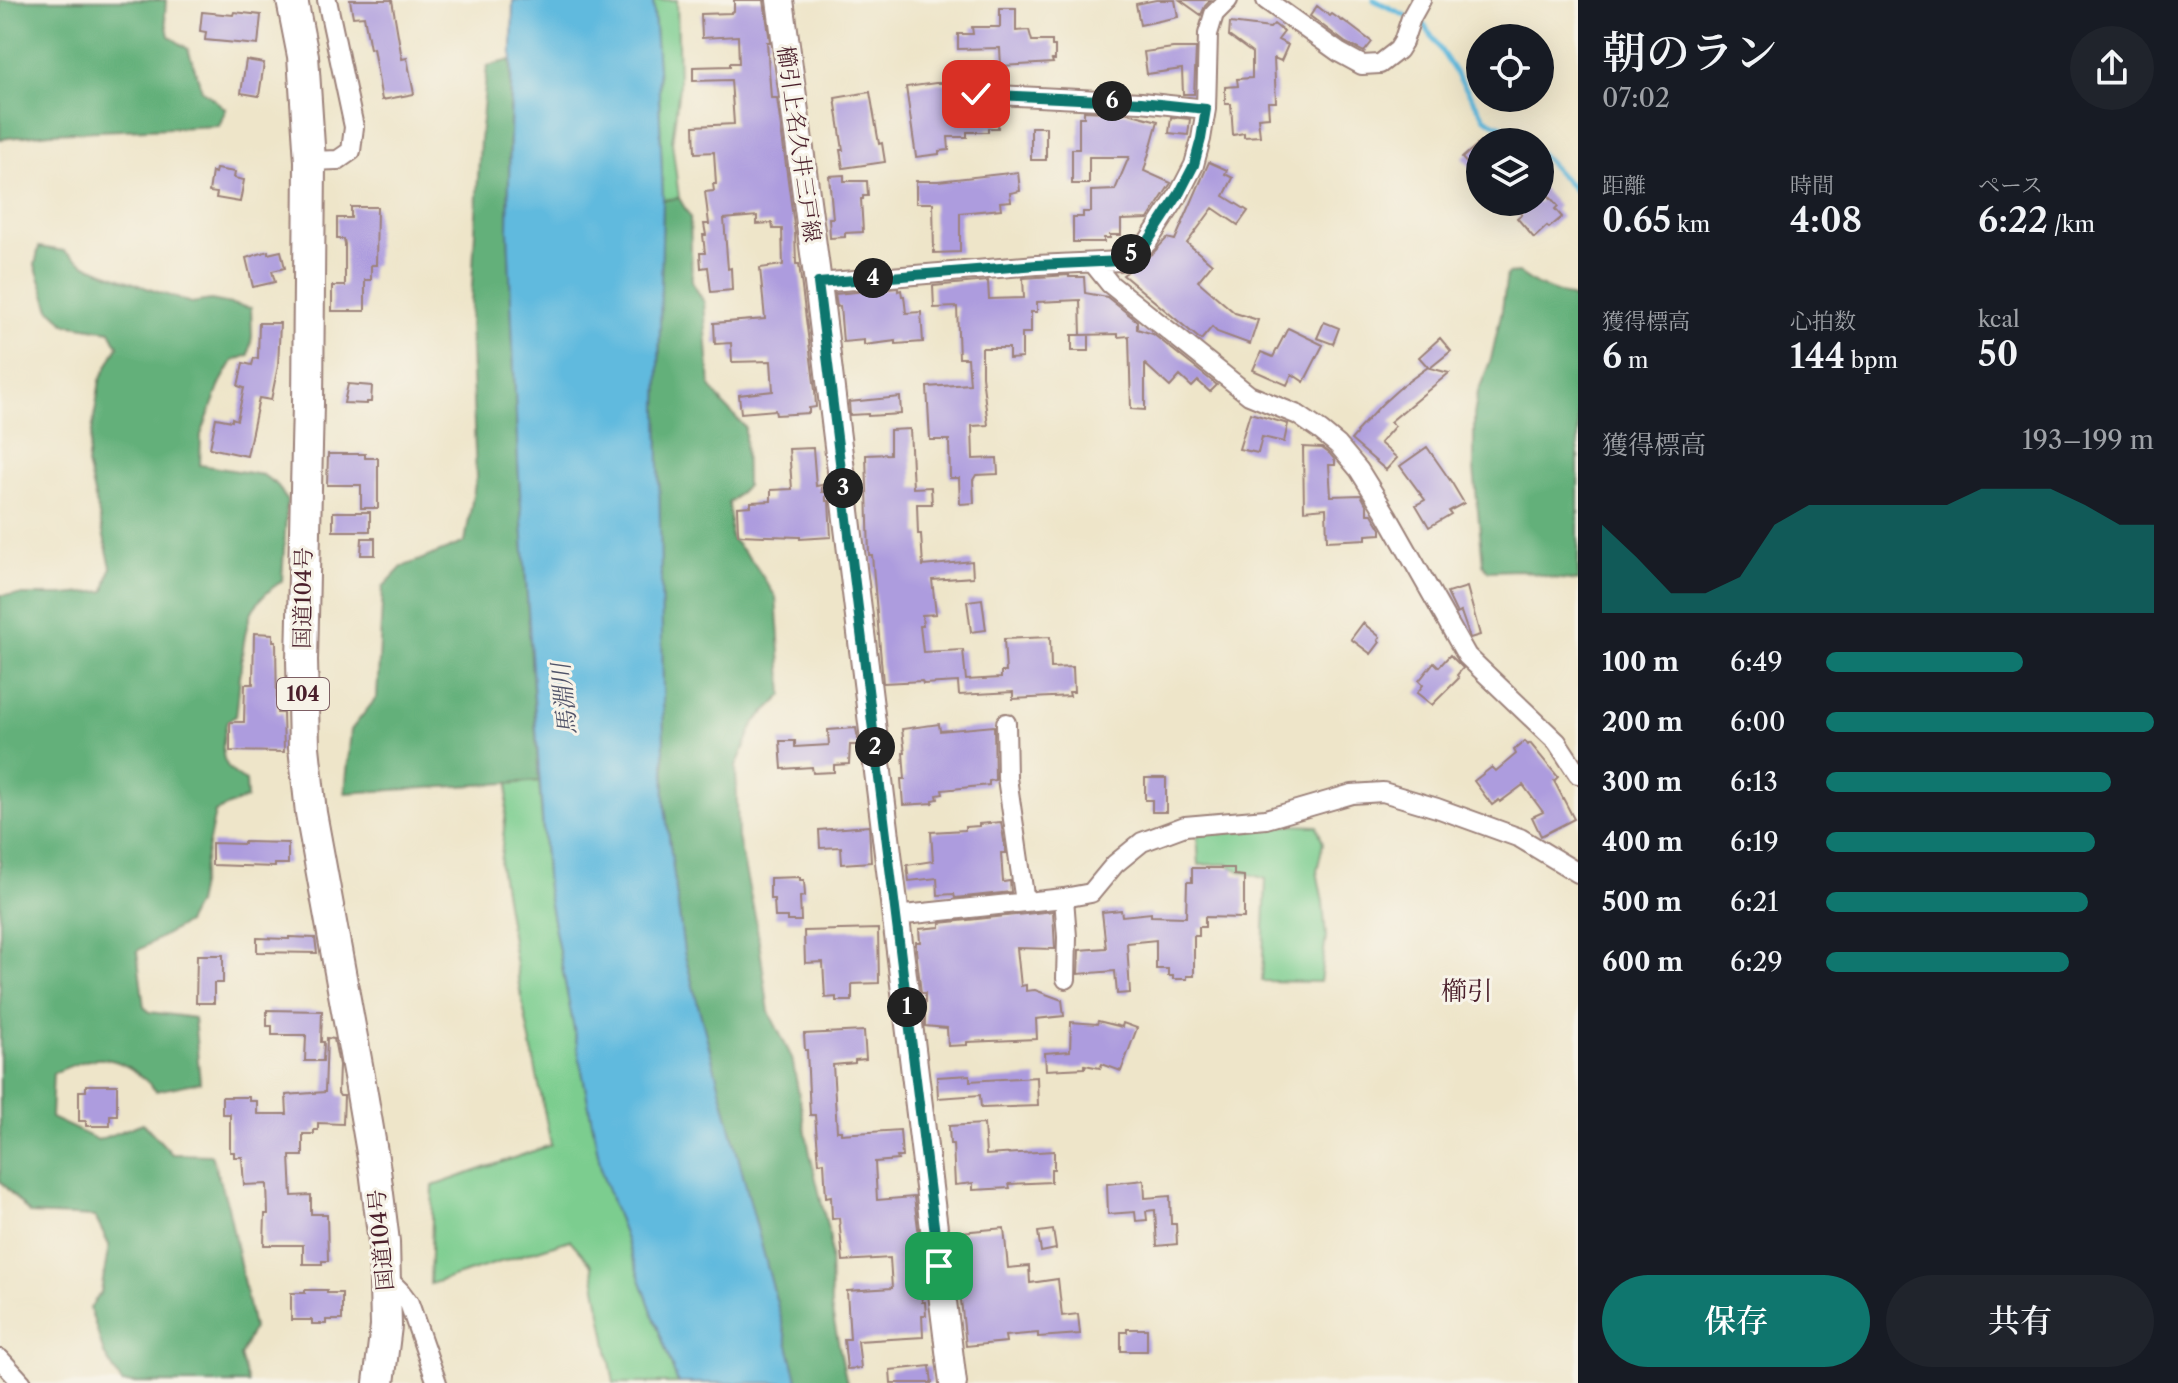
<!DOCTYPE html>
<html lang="ja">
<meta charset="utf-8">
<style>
:root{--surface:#171b24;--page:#20242c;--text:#f1f3f6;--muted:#9ea1a6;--accent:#0f766e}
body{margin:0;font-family:"Libre Caslon Text","Noto Serif JP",serif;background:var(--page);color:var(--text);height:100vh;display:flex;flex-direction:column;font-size:30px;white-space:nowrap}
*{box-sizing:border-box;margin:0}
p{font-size:26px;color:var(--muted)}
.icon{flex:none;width:44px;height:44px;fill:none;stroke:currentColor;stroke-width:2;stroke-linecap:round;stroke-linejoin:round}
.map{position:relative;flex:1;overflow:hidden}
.side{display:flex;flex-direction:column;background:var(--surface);width:600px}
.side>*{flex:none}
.buttons{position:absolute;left:1466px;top:24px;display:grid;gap:16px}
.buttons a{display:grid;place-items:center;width:88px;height:88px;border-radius:50%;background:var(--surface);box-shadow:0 8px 32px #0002;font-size:40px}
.pin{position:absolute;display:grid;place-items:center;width:68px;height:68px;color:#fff;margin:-34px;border-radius:16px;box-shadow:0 4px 12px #0006}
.km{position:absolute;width:40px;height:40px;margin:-20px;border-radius:50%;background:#222;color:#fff;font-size:22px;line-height:40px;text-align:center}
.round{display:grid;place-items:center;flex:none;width:84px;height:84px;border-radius:42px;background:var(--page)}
.head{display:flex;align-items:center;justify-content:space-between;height:136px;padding:0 24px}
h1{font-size:44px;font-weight:600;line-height:60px}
.stats{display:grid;grid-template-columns:repeat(3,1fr);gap:12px;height:136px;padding:8px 24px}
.stats div{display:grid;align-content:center}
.stats b{font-size:34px;font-weight:600}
.stats small{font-size:22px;font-weight:400}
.stats p{font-size:22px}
.chart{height:224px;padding:16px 24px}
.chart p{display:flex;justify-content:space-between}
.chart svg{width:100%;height:144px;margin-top:8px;fill:var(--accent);opacity:.7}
.button{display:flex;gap:16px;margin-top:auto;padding:16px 24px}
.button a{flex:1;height:92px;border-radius:48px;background:var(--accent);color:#fff;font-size:32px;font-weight:600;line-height:92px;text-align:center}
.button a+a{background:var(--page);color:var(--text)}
ul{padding:0 24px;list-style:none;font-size:26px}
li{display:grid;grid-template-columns:128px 96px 1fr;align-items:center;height:60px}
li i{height:20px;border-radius:10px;background:var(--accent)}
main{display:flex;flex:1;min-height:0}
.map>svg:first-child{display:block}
.green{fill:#7bcd8f;stroke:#62765d;stroke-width:2}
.forest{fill:#64b07a;stroke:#576852;stroke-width:2}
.water{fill:#61bade;stroke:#566c84;stroke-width:2}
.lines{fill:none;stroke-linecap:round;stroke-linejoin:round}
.stream{stroke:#61bade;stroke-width:5}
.building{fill:#ad9cde}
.minor-casing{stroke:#9c827a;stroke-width:22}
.secondary-casing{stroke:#9c827a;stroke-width:30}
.trunk-casing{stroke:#9c827a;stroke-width:34}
.minor{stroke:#fff;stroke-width:18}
.secondary{stroke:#fff;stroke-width:26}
.trunk{stroke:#fff;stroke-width:30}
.route-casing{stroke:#fff;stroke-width:16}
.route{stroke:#0f766e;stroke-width:10}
.labels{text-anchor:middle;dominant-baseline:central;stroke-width:6;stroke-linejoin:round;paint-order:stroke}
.shield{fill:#f7f3e8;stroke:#7e5f64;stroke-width:2}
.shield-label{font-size:20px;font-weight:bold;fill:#4a1f2b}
.street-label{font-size:22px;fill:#4a1f2b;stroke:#f7f3e8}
.water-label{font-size:24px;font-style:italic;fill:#52556a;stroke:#f7f3e8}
.quarter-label{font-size:26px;fill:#4a1f2b;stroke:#f7f3e8}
</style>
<main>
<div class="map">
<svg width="1578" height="1383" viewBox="0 0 1578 1383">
<rect width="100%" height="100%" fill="#f7f3e8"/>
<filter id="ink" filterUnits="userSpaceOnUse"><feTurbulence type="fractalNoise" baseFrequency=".0125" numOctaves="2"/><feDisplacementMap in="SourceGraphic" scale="16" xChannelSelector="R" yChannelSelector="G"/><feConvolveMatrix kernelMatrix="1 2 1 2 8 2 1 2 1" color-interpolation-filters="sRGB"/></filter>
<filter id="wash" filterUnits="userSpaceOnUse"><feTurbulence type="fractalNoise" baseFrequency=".006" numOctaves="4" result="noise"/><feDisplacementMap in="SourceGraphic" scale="32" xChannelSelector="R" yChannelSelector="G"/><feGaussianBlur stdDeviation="1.8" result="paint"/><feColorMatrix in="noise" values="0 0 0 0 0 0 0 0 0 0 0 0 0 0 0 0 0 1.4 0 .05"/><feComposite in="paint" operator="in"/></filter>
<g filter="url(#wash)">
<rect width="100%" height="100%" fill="#eee5c9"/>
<path class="green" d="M653,0H677L679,87L672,142L679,198L663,200L658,68Z
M539,781L547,889L602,1174L678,1383H614L592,1265L570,1240L430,1284L433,1186L551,1145L519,985L500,865L509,784Z
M1290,825L1317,826L1323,843L1317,871L1323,902L1326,937L1320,982L1262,981L1266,879L1239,871L1227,864L1199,865L1197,835L1207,831H1249Z"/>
<path class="forest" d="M0,0H166L165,16L169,36L188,49L202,90L226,109L219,126L50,133L0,139Z
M511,60L508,230L518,462L539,781L345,793L351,730L377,697L383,587L402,567L465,542L476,478L470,323L480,140L487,66Z
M679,198L690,217L692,282L704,302L710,386L723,404L745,427L746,486L729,503L731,538L753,562L776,597L783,695L755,722L736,767L738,838L756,921L769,1012L792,1058L810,1154L830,1238L831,1308L847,1383H798L684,952L665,807L658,409L663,200Z
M39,247L64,251L86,265L152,290L191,303L211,300L251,308L252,336L249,355L233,361L221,382L201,435L200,465L263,475L278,486L287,501L282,581C271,588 262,596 254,608C241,628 240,689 236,716L227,721C221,750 217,766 246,781L247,798L215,812L196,904L186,923L137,951L144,1007L150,1012L194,1018L200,1082L156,1091C141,1074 120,1057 96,1059C82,1060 66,1068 53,1073L51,1118L98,1140L143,1123L172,1154L211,1155L228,1206L253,1328L240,1356L248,1383H122L104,1354L90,1308L101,1292L109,1245L95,1217L30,1214L0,1181V595H65L105,591L111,567L87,464L100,380L118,346L110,331L66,324L50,309L35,265Z
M1519,273L1537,285L1578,300V581L1552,578L1521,570L1488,571L1483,564L1474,469V415L1478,392L1491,359L1502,310L1507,274Z"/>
<path class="water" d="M513,0H653L658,68L663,200L658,409L665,807L684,952L798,1383H678L602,1174L547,889L518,462L508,230Z"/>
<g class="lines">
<path class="stream" d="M1374,0L1406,16
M1416,20L1421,22L1427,29L1485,118C1499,128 1520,128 1532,142
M1540,153L1578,194"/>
</g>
<g id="blocks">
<path class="building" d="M350,0H392L402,59L407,58L414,94L382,100L373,48L370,49L364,16L353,17Z
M734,0H764L770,42H767L771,98H777L795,233L796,264H799L815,390L816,407L809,408V413L776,415L775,410L741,413L739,395L773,391L771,361L732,362L731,343L715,344L714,323L765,319L760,268L783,265L782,229H773L772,223L757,224V216L724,219L728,269L731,268L732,290L711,292L708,267L701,268L700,253H705L703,235H706L704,224H709L705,192L714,191L713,184H716L714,152L695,153L694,126L734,124L731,80L693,81V67L730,66V63H739L738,36L702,38L701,14L731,13V12L734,11Z
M1156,0H1175L1178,17L1140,25L1136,4Z
M1180,0H1211L1205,6L1201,15Z
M1317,6L1330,16L1332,14L1342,21L1343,20L1372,42L1364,52L1346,43L1310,16Z
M1000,8H1016V31L1029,30L1032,41H1052V46H1055V60H1052L1053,63L1001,66L1000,48L958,49V34H973L972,27H1000Z
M202,12L233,15L234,12L261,15L258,45L205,40L206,32L200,31Z
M1230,23L1270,28L1274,24L1284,32L1278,40L1288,45L1281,61L1274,58L1276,102H1268L1269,117L1258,118L1260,136L1244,137V133L1233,135L1231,104H1225V87L1238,86L1237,79L1252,78V53L1229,36Z
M1173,48H1196L1194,94H1183L1182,69L1147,74L1144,52Z
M246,60L264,63L259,96L241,93Z
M936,83H956V101H966L975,106L999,107L998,128H988V132H967V137H948L949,150L939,151V154L916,157L906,87Z
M870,92L879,144L882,143L885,162L843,168L840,150H843L835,98Z
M1084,111L1128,113L1158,121L1144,171L1171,183L1148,219L1121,220V235H1110V238H1104V242H1073V217H1083V212H1091V191L1115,190L1129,157H1089V184H1072V149H1079V117H1084Z
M1171,117L1190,119L1188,135L1169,133Z
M1031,127H1046V160H1031Z
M1480,142V178L1462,158Z
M1209,162L1227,170L1225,174L1233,178L1224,196L1248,211L1238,225L1213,208L1187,243L1212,264L1198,281L1235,313L1258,320L1250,344L1217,332L1212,327L1201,340L1123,275L1154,252L1167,238L1175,240Z
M216,169L235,172L234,178L244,180L240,202L216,198L217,193L209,192L212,172L215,173Z
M1018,172L1020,191L1010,193L1011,201L1000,202L1001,209L960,213V252L934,253L933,203H916V181H938Z
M844,175V181H867L868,196H863V199H861L863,232L845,233V237L830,238L829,218H833L829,176Z
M1540,186L1558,206L1555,209L1562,217L1549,228L1547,226L1534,238L1517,218L1522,214L1512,202H1540Z
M351,207H377L376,265H371V280H365V311H332V286H345V244L344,239H337V218H351Z
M268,251V254L281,251L285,268L272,271L275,282L253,287L246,258Z
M1069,275V277H1084L1085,293L1107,297L1137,321V329L1153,334L1217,385L1210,392L1198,381L1192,387L1180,376L1170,387L1145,364V410L1131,409L1129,336L1118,337V334L1081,335L1080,300L1037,302V312H1031V333H1022V358L1009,359V348H982V376L988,425L972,426L973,459L997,458L998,474L976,475L973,480L974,503L960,504L959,478H950L949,440H930L927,387L970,384L968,358H959L957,307L934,308L933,286L988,281L989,299L1024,298L1023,278Z
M898,288V291L901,290L902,296H904L906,313L921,312L923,342L896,344V341L864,345V340L843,342L840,306L837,307L835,294Z
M1324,322L1339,328L1333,344L1317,338Z
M259,323H280L278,366L271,400L259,398L247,456L210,448L216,418L232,421V418L237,420L244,388L238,386L243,363L252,365L254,358L258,359Z
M1288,328L1323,345L1304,382L1292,374L1287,385L1253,370L1261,352L1273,357Z
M1072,335H1089V351H1072Z
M1440,338L1451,351L1430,368L1449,373L1390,422L1395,426L1380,443L1397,458L1386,470L1351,440L1357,433L1356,432L1382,404L1402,386L1428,367L1419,357Z
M348,384L372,386L371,402H367V404L344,403Z
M900,397L901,414L868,416V414L850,415L849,402Z
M1250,413L1288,424L1284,442L1262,437L1258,453L1239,449Z
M910,429L913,488L931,487L932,504H917L918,534H921L923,566L972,561L973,577L932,580L936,614L922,615L923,626H920L923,652L963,650L966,680L1001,678V672H1006L1004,639L1050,637L1051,668L1073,667L1074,692H1069L1070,696L1013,699V692L959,695L958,682L923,684L922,681L883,683L872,555H869L866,455L890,454V430Z
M1303,447L1322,448L1330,454L1335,460V465H1329L1331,496L1361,495L1367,506V514H1372L1381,529V534L1366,535V539L1327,541L1326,508L1304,510Z
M1427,447L1452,483L1464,503L1449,511L1451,514L1429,527L1416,505L1425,500L1400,466Z
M813,448L816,486L822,485V492H826V501H829L831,537L800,539V537L738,535L737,507L751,506V502L771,501V490L792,489L789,449Z
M328,454H365V458H378V508H361V485H327Z
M333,512H370V531H333Z
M362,538H375V555H361Z
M1467,587L1480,635L1470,638L1461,612L1457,614L1447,593Z
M982,599L986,630L971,632L967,601Z
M1363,623L1380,637L1378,640L1380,642L1371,654L1351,639Z
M254,633L273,634V641H276L277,713H283L284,752L230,751V722H244L245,684H253Z
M1450,655L1463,668L1457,675L1459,678L1432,705L1417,693L1423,685L1419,681L1434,662L1439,667Z
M939,724L940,731L994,726L995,780L989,781V785L942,790L943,794L937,795L938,799L933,800V803L903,805L901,779H905L903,753H905L902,729Z
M856,728L859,745H850L849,764L834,765V772L813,773L812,767L782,769L780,741H795V747L829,745L828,730Z
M1525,741L1528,745L1530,743L1558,777L1554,781L1574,819L1541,836L1532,817L1543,812L1523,785L1500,802L1499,800L1492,805L1474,781L1492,767L1496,771L1516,754L1514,750Z
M1145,778H1166V812H1152V800H1145Z
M1001,822L1006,853H1001L1003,882L1010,881L1011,892L955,898L954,894L938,895L937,878L909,881L907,865L933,861L931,832L965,830V827L979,826V824Z
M869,826L871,862L842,864L841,847L820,848L819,830Z
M244,842L288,843V864H275V867L212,865V843L244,844Z
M1192,868H1234V875L1244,876V918L1205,917V927H1199V936H1194V976H1187V979H1173V976H1168V969H1156V940L1127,943L1130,993L1117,994L1115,971L1078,974L1079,950L1106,948L1102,912L1121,910L1122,916L1151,913V916L1186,917L1187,882H1192Z
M800,877V880H804L805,896L800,897L801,921H787V917H775L774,899H770V878Z
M1053,911L1055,949L1017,948L1021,986L1026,985V991L1035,990L1062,1000L1064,1016L1036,1019L1037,1039L967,1042V1045L948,1046L947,1028L925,1026V993H921L916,950V942H920L919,929L940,927V923Z
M878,929L879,983L852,984V1001H836V997L825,998L823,962L805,963L804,931Z
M289,937L315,938L317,953L257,952V938L289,939Z
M197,955H223V983H214V1003H196Z
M267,1010L322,1011L321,1042H324L323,1061H305L306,1035H272V1026H267Z
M1098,1021L1122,1027L1123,1023L1137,1028L1121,1071L1102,1064L1100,1068L1085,1065V1068L1046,1070L1045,1053L1070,1051L1071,1022L1097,1024Z
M864,1031L866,1059L855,1060V1063L833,1065L837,1131H841V1134L900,1130L902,1157H897L898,1160L875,1162L877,1200L914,1197L922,1259L923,1272H919L922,1302H925L926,1315H922L923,1337L858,1341L861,1368L847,1369L844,1339H850L847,1291L892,1288L890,1258L843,1261L839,1218L832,1219L831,1196L826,1197L824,1162L819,1163L815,1115H810L807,1050H805L804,1034Z
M327,1038L334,1039L339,1065L338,1093L340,1096H344L343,1124L318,1123V1130H314V1134H303V1156H290L292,1196L311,1195V1214H327L328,1261H322V1264H303V1245H264L265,1214H268L267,1184L244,1185L242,1157H234V1152H230V1114H222V1097H249V1101H257V1114H287L286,1095L325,1092Z
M970,1075V1081L1037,1077L1038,1106L981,1108L980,1095L938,1098L937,1077Z
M86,1085H117V1115H110V1126H86V1121H79V1091H86Z
M984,1124L986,1155L1054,1151V1169H1051V1182L1009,1184L1010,1188L973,1190V1183L955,1185L953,1144H950L949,1126Z
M1144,1180L1145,1198L1170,1196L1171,1224H1176L1177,1244L1157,1246L1155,1210L1146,1211L1147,1220L1136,1221L1135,1212L1108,1214L1107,1184Z
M1004,1228L1008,1268L1029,1266L1030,1283L1058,1279L1062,1316L1078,1314L1080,1334L1038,1337V1333L1005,1336L1006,1342L966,1346L958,1272L962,1271L959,1242H962L961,1232Z
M1053,1230L1056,1249L1041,1252L1038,1232Z
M305,1290H327V1293H342V1320H326V1324H312V1320H291V1293H305Z
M1127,1329H1147V1351H1121V1332H1127Z
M930,1366L932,1383H891L890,1370Z"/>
</g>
</g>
<g filter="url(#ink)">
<use href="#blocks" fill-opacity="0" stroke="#9c827a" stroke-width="2"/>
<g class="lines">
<defs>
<path id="minor" d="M1266,0L1340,53L1362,65L1380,64L1398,50L1403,42L1411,18L1421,0
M976,94L1141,102L1206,109
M310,161L338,160L351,151L354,127L327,0
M1093,263L1110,284L1249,395L1298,415L1321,431L1338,445L1359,470L1387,515L1467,656L1557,742L1578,774
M818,283L1037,265L1121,261L1147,243L1179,194L1194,165L1201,139L1206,109L1208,34L1214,14L1228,0
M1006,723L1007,778L1025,902
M1064,898L1067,937L1066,979
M895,916L1064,898L1091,893L1115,864L1142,842L1185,826L1266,819L1352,794L1383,792L1437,808L1520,838L1578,873
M386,1277L400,1291L409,1303L437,1383
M0,1359L22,1383"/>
<path id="secondary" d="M780,0L818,283L953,1383"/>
<path id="trunk" d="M292,0L303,56L310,161L308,404L302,660L304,747L311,813L359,1076L375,1170L384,1242L386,1326L379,1383"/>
</defs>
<use href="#minor" class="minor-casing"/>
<use href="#secondary" class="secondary-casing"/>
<use href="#trunk" class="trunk-casing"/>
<use href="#minor" class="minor"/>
<use href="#secondary" class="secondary"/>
<use href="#trunk" class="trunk"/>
</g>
</g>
<g class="lines" filter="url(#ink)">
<defs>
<path id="route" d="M939,1266L818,283L1037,265L1121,261L1147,243L1179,194L1194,165L1201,139L1206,109L1141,102L976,94"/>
</defs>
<use href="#route" class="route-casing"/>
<use href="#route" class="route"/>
</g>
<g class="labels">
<rect class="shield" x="277" y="678" width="52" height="32" rx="6"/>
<g class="shield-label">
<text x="303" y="694">104</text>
</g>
<g class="street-label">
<text transform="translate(799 144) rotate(82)">櫛引上名久井三戸線</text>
<text transform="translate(303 598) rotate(-89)">国道104号</text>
<text transform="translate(381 1240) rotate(-95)">国道104号</text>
</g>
<g class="water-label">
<text transform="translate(564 699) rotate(-96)">馬淵川</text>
</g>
<g class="quarter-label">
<text x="1467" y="991">櫛引</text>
</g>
</g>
</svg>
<div class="buttons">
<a><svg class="icon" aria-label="locate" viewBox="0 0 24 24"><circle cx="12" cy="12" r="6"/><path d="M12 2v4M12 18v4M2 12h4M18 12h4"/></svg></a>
<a><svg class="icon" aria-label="layers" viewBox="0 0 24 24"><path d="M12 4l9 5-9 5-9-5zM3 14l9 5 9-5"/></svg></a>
</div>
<div class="pin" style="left:939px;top:1266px;background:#1e9e55"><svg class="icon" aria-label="arrive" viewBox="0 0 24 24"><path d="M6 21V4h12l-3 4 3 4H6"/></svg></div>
<div class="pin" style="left:976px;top:94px;background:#d93025"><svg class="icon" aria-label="check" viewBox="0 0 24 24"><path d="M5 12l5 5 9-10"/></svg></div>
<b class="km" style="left:907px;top:1007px">1</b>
<b class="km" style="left:875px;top:747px">2</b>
<b class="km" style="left:843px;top:488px">3</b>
<b class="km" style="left:873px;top:278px">4</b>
<b class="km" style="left:1131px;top:254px">5</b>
<b class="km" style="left:1112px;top:101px">6</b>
</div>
<section class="side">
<div class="head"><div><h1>朝のラン</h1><p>07:02</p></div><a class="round"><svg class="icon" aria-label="share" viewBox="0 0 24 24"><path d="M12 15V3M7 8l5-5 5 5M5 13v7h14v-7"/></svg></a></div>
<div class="stats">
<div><p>距離</p><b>0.65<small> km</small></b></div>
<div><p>時間</p><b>4:08</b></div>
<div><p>ペース</p><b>6:22<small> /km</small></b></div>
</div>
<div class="stats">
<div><p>獲得標高</p><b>6<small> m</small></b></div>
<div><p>心拍数</p><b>144<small> bpm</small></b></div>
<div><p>kcal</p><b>50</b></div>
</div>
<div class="chart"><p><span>獲得標高</span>193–199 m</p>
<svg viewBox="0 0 160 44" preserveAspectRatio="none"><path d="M0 44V17L10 27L20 38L30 38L40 33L50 17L60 11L70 11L80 11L90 11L100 11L110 6L120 6L130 6L140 11L150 17L160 17V44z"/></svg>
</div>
<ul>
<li><b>100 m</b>6:49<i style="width:60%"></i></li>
<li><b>200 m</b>6:00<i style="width:100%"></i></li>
<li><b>300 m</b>6:13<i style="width:87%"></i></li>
<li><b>400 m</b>6:19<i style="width:82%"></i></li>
<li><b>500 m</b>6:21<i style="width:80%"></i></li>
<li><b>600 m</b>6:29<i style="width:74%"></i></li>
</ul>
<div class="button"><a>保存</a><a>共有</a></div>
</section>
</main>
